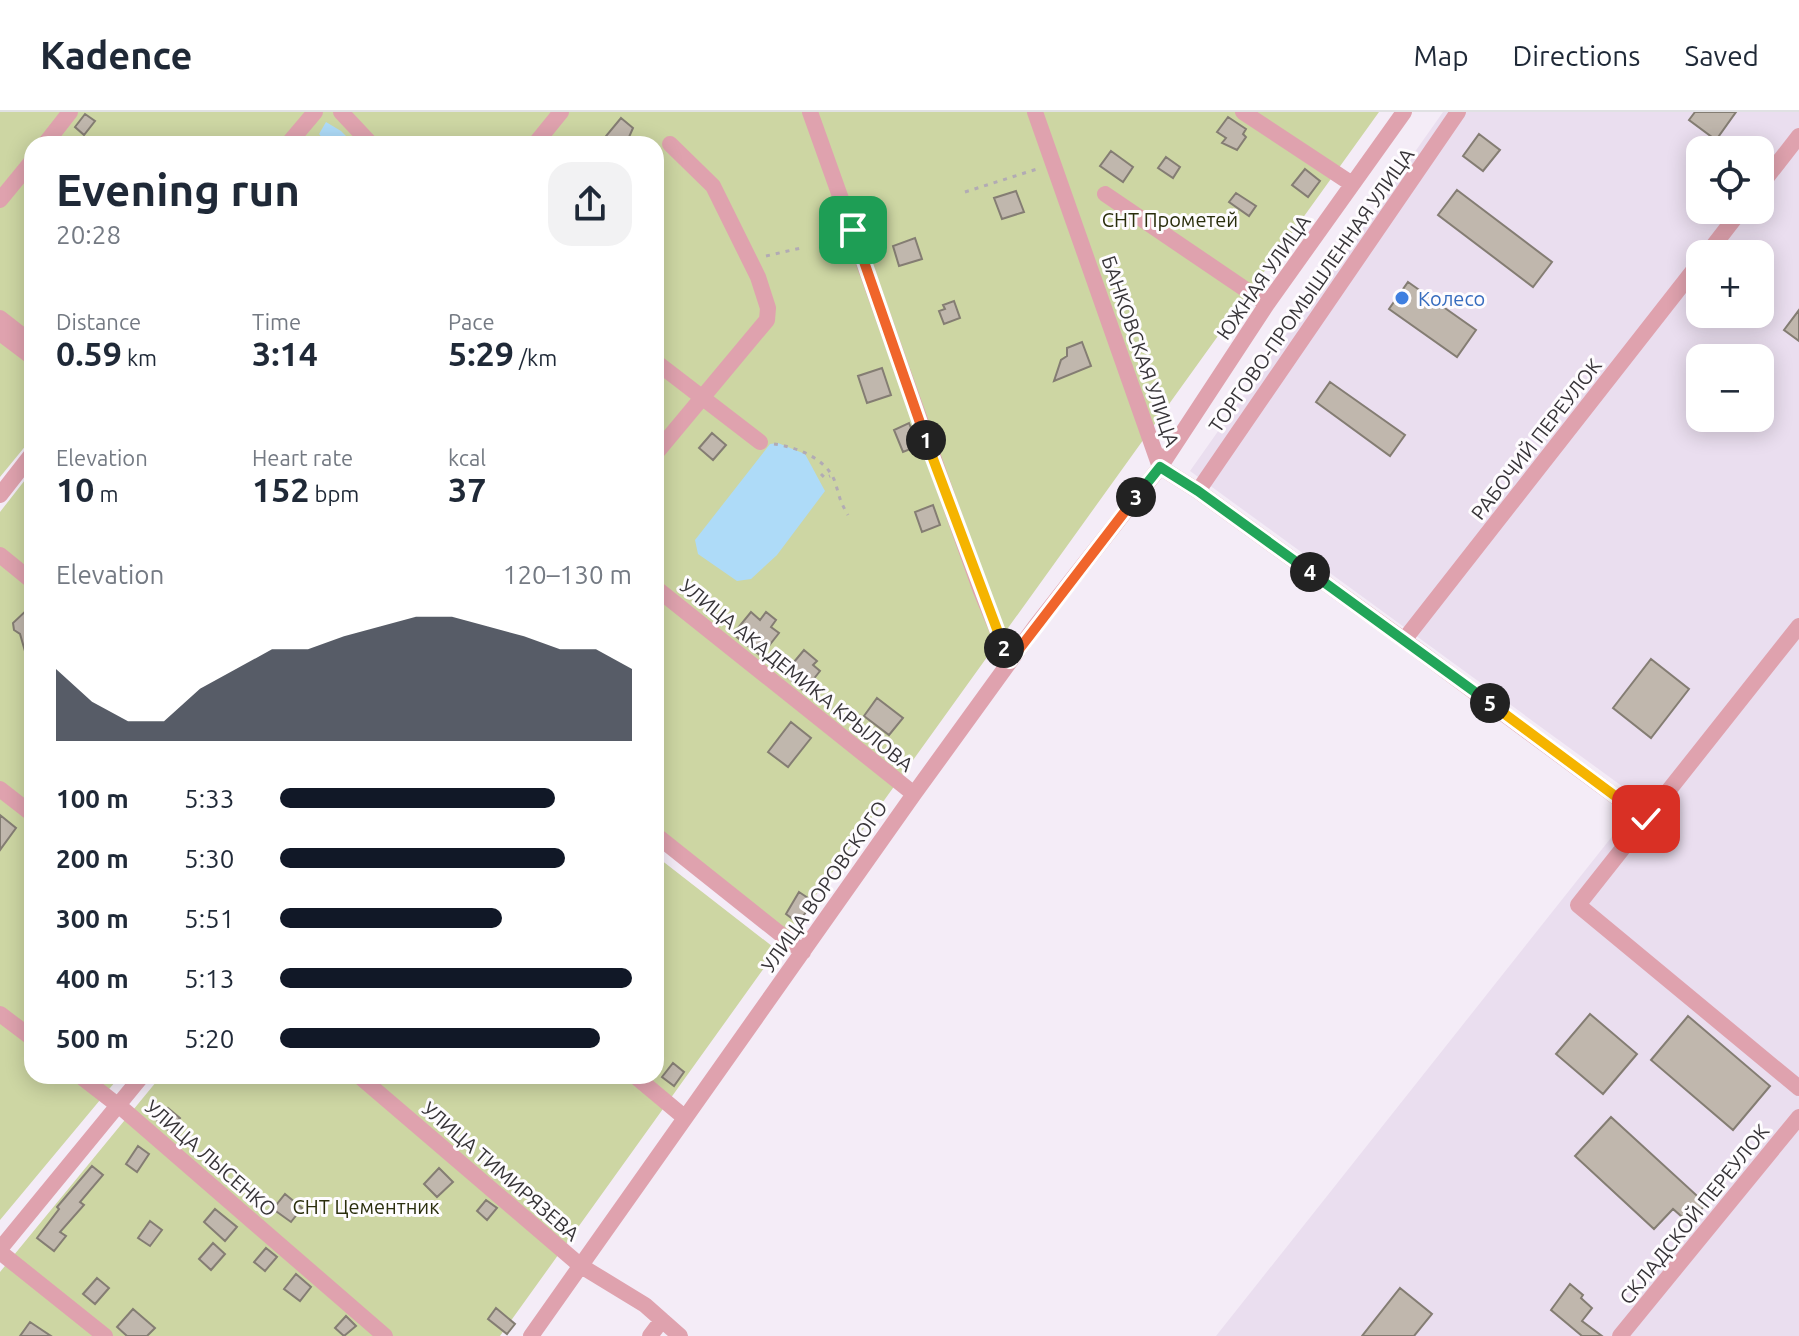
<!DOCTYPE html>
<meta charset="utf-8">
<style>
:root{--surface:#fff;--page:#f2f2f3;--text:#1f2937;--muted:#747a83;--line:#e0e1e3;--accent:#111827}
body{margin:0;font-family:Ubuntu,sans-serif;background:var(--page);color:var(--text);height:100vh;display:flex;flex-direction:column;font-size:30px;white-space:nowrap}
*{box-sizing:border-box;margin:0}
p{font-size:26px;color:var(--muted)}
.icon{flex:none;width:44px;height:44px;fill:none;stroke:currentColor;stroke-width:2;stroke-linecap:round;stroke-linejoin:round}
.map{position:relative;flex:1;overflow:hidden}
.panel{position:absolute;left:24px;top:24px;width:640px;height:948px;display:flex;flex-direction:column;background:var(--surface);border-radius:24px;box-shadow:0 4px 20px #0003}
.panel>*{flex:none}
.buttons{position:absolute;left:1686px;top:24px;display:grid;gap:16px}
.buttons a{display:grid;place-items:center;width:88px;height:88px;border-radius:16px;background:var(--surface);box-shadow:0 4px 20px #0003;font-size:40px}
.pin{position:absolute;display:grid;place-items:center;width:68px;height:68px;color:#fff;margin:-34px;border-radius:16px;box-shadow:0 4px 12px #0006}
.km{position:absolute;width:40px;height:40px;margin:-20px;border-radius:50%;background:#222;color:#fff;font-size:22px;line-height:40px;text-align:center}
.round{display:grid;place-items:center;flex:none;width:84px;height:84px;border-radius:24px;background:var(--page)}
.overview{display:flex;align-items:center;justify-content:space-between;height:136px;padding:0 32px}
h1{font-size:44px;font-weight:600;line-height:60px}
.stats{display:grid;grid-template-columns:repeat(3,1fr);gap:12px;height:136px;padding:8px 32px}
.stats div{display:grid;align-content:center}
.stats b{font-size:34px;font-weight:600}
.stats small{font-size:22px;font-weight:400}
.stats p{font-size:22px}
.chart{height:224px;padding:16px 32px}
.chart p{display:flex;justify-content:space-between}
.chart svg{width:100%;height:144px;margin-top:8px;fill:var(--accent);opacity:.7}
ul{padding:0 32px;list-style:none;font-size:26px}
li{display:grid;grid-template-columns:128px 96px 1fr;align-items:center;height:60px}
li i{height:20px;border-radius:10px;background:var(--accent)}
header{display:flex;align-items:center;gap:48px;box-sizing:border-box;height:112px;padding:0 40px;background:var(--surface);border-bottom:2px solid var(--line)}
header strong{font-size:38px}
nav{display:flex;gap:44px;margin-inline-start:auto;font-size:28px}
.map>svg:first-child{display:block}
.built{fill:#eadeef;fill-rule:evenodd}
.green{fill:#cdd6a3}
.water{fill:#aedbf8}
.building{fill:#c0b7ad;stroke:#847d73;stroke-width:2}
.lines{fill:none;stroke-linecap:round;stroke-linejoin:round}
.path{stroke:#b2abb4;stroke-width:3;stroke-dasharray:4 6;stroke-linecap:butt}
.minor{stroke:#dfa2ae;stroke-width:16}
.split-1-casing{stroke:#fff;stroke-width:16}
.split-2-casing{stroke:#fff;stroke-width:16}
.split-3-casing{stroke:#fff;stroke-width:16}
.split-4-casing{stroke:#fff;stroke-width:16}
.split-5-casing{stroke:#fff;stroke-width:16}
.split-6-casing{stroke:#fff;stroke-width:16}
.split-1{stroke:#f0652b;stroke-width:10}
.split-2{stroke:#f5b400;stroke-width:10}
.split-3{stroke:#f0652b;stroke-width:10}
.split-4{stroke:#22a559;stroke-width:10}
.split-5{stroke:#22a559;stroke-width:10}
.split-6{stroke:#f5b400;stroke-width:10}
.shop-dot{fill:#3f7fe0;stroke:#fefcfe;stroke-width:3}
.labels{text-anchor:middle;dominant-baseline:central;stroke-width:6;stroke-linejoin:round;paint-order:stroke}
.park-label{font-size:20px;fill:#2a2e0c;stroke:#fefcfe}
.street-label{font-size:20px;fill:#373438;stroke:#fefcfe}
.shop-label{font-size:20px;fill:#366cbe;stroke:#fefcfe;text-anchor:start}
</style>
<header>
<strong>Kadence</strong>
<nav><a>Map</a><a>Directions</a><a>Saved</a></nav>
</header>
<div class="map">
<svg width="1799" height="1224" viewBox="0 0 1799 1224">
<rect width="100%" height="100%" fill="#f4ecf7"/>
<path class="built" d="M1443,0H1799V1224H1216L1641,688L1190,359ZM1700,38H1760V98H1700ZM1700,142H1760V202H1700ZM1700,246H1760V306H1700Z"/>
<path class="green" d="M0,0H1379L788,822L656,716V32H32V222L0,198Z
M0,225L32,250V326L0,365Z
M32,359V964H120L0,1108V400Z
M656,744L777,838L500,1224H0V1160L161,964H656Z"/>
<path class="water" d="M326,10L341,19L354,32H327L319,22Z
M778,331L805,342L825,379L777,443L751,467L737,469L698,442L695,428L770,332Z"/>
<path class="building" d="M1695,0H1736L1716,28L1689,8Z
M85,2L95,9L84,23L75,15Z
M1228,5L1246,17L1243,22L1246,25L1237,38L1222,31L1226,26L1217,20Z
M621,6L633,16L626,32H616L606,24Z
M1479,22L1500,38L1483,59L1463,44Z
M1111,39L1133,55L1123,70L1100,54Z
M1166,45L1180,55L1173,66L1158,56Z
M1305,57L1320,69L1308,85L1292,73Z
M1457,78L1552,150L1533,175L1438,103Z
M1016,79L1024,100L1002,107L994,86Z
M1236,81L1256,94L1249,104L1229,90Z
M915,126L922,147L899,154L893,134Z
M1408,170L1476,218L1457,245L1389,197Z
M954,189L960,206L944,212L939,199L945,197L943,193Z
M1799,198V229L1784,218Z
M1082,230L1091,254L1054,269L1061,248L1067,244V236Z
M882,256L891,283L867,291L858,264Z
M1330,270L1405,323L1390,344L1316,290Z
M909,311L918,334L903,340L894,318Z
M712,321L726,333L713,348L699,336Z
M933,393L940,413L922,420L915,400Z
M32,493V552L29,553L20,522L14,518L13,511Z
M751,500L760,508L766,500L776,508L771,515L779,521L761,544L733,522Z
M804,538L817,549L813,553L820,559L804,579L784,562Z
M1651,547L1689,577L1651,626L1613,596Z
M877,586L903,606L889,623L864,604Z
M791,610L811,626L788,655L768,640Z
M0,703L16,716L0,738Z
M799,780L811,788L809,791L811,793L798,811L786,802Z
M1590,902L1637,942L1603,982L1556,942Z
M1688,904L1770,974L1733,1018L1651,948Z
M673,951L684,960L674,974L662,965Z
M168,996L180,1006L169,1019L157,1009Z
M1611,1005L1706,1092L1689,1111L1673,1097L1654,1117L1575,1044Z
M138,1034L149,1042L137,1060L126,1052Z
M92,1054L103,1063L80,1090L84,1093L60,1120L66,1124L54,1139L37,1126L59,1097L57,1095Z
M439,1056L453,1070L437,1085L424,1072Z
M285,1082L302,1096L291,1110L273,1097Z
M486,1088L497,1096L487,1108L477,1099Z
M215,1097L237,1115L225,1129L204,1110Z
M150,1109L162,1118L150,1134L138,1126Z
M213,1131L225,1142L211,1158L199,1147Z
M266,1136L277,1145L265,1159L254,1150Z
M296,1162L311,1175L300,1189L284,1177Z
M97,1166L109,1176L95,1192L83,1182Z
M1570,1172L1583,1183L1581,1186L1592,1196L1582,1209L1602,1224H1582L1551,1198Z
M1400,1176L1432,1202L1414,1224H1362Z
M496,1196L515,1212L507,1222L488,1207Z
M133,1197L155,1216L147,1224H127L117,1215Z
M346,1204L356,1214L344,1224L335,1216Z
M30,1210L51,1224H20Z"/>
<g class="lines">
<path class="path" d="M965,80L1037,57
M766,144L801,136
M774,332C797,335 829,347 836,373C840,387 840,389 848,403
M821,362L825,366L830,364"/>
<path class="minor" d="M341,0L371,32
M810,0L981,479L1010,549
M1035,0L1160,355
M1243,0L1352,72
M45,32L70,0
M288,32L315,0
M535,32L561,0
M1760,74L1799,24
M1105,82L1267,192
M0,88L32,49
M1707,142L1741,98
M0,206L32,231
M0,221L32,245
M656,250L760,330
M656,341L767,208L768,196L758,165L713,74L670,32
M1160,355L1198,379L1404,528L1646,707L1578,793L1799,976
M1198,379L1458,0
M0,383L32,342
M0,443L32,469
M656,476L914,682
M1404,528L1700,150
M0,677L32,702
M1646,707L1799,514
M656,723L803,840
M0,902L32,926
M80,964L124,998L385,1224
M359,964L581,1154L645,1193L680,1224
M635,964L684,1005
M0,1137L142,964
M0,1140L105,1224
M531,1224L914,682L1035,515L1160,355L1267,192L1404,0
M650,1224L662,1208
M1620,1224L1799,1005"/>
</g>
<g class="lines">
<defs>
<path id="split-1" d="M853,118L926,328"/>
<path id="split-2" d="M926,328L1004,536"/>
<path id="split-3" d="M1004,536L1010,549L1136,385"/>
<path id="split-4" d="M1136,385L1160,355L1198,379L1310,460"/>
<path id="split-5" d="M1310,460L1490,591"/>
<path id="split-6" d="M1490,591L1646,707"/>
</defs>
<use href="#split-1" class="split-1-casing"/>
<use href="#split-2" class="split-2-casing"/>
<use href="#split-3" class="split-3-casing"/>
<use href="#split-4" class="split-4-casing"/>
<use href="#split-5" class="split-5-casing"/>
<use href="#split-6" class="split-6-casing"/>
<use href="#split-1" class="split-1"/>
<use href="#split-2" class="split-2"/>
<use href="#split-3" class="split-3"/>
<use href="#split-4" class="split-4"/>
<use href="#split-5" class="split-5"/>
<use href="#split-6" class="split-6"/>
</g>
<circle class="shop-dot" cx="1402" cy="186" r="8"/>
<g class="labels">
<g class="park-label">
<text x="1170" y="107">СНТ Прометей</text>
<text x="366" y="1094">СНТ Цементник</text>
</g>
<g class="street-label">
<text transform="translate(1263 165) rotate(-55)">ЮЖНАЯ УЛИЦА</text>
<text transform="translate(1311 178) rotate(-55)">ТОРГОВО-ПРОМЫШЛЕННАЯ УЛИЦА</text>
<text transform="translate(1141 239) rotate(71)">БАНКОВСКАЯ УЛИЦА</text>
<text transform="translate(1536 327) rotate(-52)">РАБОЧИЙ ПЕРЕУЛОК</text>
<text transform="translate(797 563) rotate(39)">УЛИЦА АКАДЕМИКА КРЫЛОВА</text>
<text transform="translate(824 774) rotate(-55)">УЛИЦА ВОРОВСКОГО</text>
<text transform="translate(211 1046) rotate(41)">УЛИЦА ЛЫСЕНКО</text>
<text transform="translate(501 1059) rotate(41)">УЛИЦА ТИМИРЯЗЕВА</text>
<text transform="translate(1694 1102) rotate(-51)">СКЛАДСКОЙ ПЕРЕУЛОК</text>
</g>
<g class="shop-label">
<text x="1418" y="186">Колесо</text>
</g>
</g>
</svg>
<div class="buttons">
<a><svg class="icon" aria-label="locate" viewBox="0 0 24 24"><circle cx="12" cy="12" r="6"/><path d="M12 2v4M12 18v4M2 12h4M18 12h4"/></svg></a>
<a>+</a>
<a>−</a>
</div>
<div class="pin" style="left:853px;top:118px;background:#1e9e55"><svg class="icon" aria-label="arrive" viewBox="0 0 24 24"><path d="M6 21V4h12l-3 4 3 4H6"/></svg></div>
<div class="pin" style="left:1646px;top:707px;background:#d93025"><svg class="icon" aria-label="check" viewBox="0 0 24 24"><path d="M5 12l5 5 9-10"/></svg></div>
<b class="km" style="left:926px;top:328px">1</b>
<b class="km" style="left:1004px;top:536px">2</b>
<b class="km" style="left:1136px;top:385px">3</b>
<b class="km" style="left:1310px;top:460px">4</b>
<b class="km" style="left:1490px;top:591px">5</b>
<section class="panel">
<div class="overview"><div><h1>Evening run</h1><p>20:28</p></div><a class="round"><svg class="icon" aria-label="share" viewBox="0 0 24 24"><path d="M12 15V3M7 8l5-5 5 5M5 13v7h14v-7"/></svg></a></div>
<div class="stats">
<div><p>Distance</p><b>0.59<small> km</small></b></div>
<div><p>Time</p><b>3:14</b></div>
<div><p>Pace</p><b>5:29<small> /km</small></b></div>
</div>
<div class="stats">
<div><p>Elevation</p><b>10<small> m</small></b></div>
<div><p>Heart rate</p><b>152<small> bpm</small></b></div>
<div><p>kcal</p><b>37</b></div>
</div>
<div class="chart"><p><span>Elevation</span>120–130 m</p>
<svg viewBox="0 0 160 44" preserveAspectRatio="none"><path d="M0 44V22L10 32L20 38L30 38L40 28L50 22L60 16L70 16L80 12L90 9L100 6L110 6L120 9L130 12L140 16L150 16L160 22V44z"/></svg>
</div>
<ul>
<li><b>100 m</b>5:33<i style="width:78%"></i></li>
<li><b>200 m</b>5:30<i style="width:81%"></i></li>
<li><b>300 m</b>5:51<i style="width:63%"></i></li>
<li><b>400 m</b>5:13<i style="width:100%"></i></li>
<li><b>500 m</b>5:20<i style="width:91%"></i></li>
</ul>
</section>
</div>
